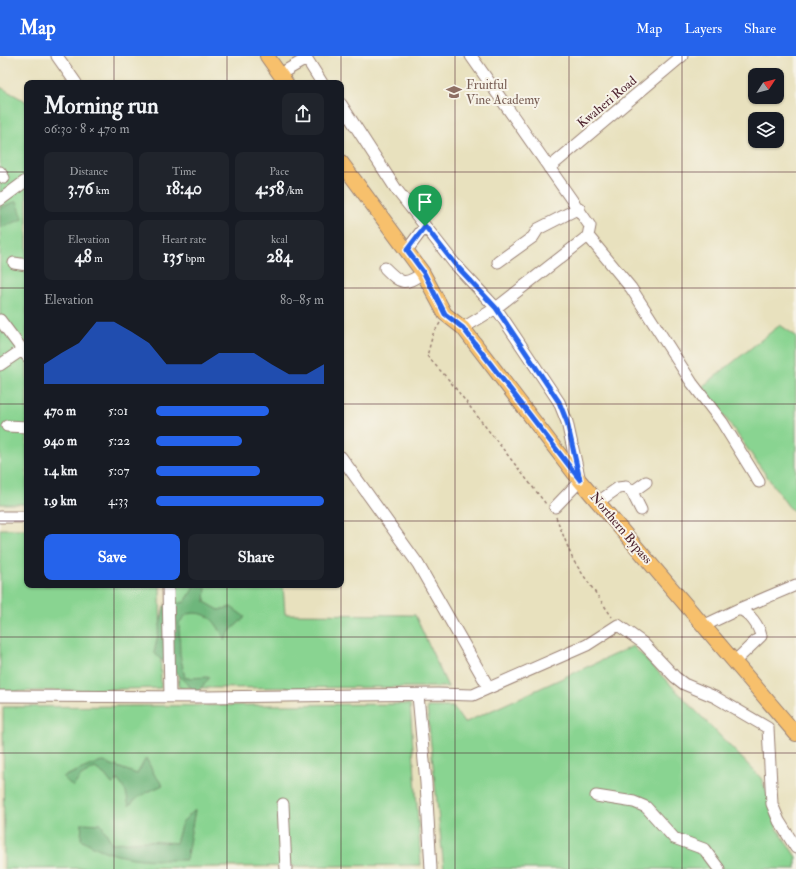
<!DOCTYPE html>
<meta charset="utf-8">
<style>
:root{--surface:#171b24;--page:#20242c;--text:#f1f3f6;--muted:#9ea1a6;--accent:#2563eb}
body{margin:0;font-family:"IM FELL Double Pica",serif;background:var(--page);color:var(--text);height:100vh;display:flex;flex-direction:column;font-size:15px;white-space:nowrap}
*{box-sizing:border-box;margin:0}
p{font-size:13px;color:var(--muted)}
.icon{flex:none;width:22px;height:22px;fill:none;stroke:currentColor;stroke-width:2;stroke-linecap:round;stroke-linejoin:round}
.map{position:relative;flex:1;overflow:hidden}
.details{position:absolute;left:24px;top:24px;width:320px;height:508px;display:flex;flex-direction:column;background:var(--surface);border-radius:8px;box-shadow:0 1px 3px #0004}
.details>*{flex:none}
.needle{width:26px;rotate:54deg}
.controls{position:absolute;left:748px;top:12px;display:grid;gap:8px}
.controls a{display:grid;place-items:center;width:36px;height:36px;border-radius:8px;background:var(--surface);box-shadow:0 1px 3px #0004;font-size:20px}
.pin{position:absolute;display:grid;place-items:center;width:34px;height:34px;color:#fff;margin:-41px -17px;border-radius:50% 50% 50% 0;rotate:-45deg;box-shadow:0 0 4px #0007}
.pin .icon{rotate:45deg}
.round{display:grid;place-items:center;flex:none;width:42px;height:42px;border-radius:8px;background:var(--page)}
.summary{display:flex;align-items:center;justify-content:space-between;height:68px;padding:0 20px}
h1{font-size:22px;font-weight:800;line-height:30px}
.figures{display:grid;grid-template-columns:repeat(3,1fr);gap:6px;height:68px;padding:4px 20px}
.figures div{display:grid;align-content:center;border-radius:8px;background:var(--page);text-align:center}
.figures b{font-size:17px;font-weight:800}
.figures small{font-size:11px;font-weight:400}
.figures p{font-size:11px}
.chart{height:112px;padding:8px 20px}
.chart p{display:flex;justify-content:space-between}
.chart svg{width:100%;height:72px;margin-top:4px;fill:var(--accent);opacity:.7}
.primary-button{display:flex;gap:8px;margin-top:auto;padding:8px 20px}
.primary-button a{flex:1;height:46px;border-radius:8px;background:var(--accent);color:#fff;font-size:16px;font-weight:800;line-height:46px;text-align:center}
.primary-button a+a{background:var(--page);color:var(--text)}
ul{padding:0 20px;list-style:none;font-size:13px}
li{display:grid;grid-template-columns:64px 48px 1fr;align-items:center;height:30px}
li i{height:10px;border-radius:5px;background:var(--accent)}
header{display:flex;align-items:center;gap:24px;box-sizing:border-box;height:56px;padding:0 20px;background:var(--accent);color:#fff}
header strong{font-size:19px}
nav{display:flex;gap:22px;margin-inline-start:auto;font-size:14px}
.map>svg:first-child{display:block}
.green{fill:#89d491;stroke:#6a7a5e}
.forest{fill:#6eb67b;stroke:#5c6a53}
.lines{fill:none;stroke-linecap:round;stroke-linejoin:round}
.minor-casing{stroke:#998074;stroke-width:13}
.major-casing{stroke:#998074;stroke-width:16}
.path{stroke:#998074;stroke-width:1.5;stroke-dasharray:3 3;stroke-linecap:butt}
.minor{stroke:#fff;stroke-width:11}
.major{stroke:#f7c06c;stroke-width:14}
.route-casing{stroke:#fff;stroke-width:8}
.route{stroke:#2563eb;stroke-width:5}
.grid{fill:none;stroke:#4a1f2b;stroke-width:1;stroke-opacity:0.55}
.labels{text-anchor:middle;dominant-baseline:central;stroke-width:4;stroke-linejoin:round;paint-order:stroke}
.education-label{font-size:13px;fill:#785e54;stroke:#f7f3e8;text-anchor:start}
.street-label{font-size:13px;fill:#4a1f2b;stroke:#f7f3e8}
</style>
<header>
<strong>Map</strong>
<nav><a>Map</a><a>Layers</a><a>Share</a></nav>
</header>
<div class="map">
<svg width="796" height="813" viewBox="0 0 796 813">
<rect width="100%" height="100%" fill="#f7f3e8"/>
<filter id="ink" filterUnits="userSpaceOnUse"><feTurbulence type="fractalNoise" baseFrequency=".025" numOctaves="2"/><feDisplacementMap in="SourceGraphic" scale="8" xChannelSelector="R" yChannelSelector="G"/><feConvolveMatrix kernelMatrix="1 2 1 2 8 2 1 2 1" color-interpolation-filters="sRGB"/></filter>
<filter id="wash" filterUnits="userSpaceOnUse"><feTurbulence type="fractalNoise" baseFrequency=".012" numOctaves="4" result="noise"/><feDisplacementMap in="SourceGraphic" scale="16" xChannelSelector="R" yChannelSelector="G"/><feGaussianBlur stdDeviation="0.9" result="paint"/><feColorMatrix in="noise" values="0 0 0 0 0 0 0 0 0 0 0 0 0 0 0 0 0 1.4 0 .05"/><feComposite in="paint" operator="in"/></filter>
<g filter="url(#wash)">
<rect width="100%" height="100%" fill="#e8e1be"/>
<path class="green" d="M0,31L27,46V448H0Z
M780,269L796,280V458L788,450L703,330Z
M0,473H27V529H160L161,632L0,636Z
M171,529H283L285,558L415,559L448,631L179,632Z
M633,590L761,722L766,734L777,772L796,801V813H444L427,651H453L464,667Z
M410,648L421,809L4,813L3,651Z"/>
<path class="forest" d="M17,145L23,163L0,172V152Z
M193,529H206L205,546L219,554L231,551L245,561L230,575L225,584C216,566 209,554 187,558L179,567L180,598L185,622L210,621L197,637L154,597L164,550L185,546L193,533Z
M146,702L154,718L163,729C152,734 137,740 129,750L126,736L118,724L112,728L105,719L95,712L81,720L73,731L63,721L101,705L137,718Z
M195,754L186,804C147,804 115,805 81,783L82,767L101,768L112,787L146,785L176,787L182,766Z"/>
</g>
<g filter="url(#ink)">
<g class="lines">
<defs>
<path id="minor" d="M57,0L76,27
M305,0L322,27
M280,18L306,3
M341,48L396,133L454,207L496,252L559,346L567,366L580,425L555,451
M549,112L682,0
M0,116L4,122
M0,144L27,124
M588,180L631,232L692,327L722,366L759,426
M407,194L425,170
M498,206L533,181L538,173L579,152
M14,207L27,209
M385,212C401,228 404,230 423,217
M0,264L27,300
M463,272L496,252L588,180L590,170L471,0
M0,309L22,294
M7,370L27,371
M341,401L418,508L489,632
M632,436L646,426
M598,446L618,432L626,431L632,436L641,454
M0,461H27
M168,529L170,641
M739,553L796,529
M703,570L739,553C749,556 759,570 761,580L734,606
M418,639L426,727L431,813
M0,640L208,641L437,638L473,639L587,589L618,569L643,587L675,621L684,628L715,641L768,672
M768,672L772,748L779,765L796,792
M596,740L634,746L646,751L674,782L704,793L719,813
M283,748L286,813"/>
<path id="major" d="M267,0L286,27
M341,106L423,217L445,258L463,272L580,425L796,678"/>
</defs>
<use href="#minor" class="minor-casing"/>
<use href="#major" class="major-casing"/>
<path class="path" d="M440,267L433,278L427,300L449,324L546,448
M556,461L573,504L612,561"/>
<use href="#minor" class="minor"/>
<use href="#major" class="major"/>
</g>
</g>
<g class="lines" filter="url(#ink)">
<defs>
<path id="route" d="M425,170L454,207L496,252L559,346L567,366L580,424L463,272L445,258L424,217L407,194Z"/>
</defs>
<use href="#route" class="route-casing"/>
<use href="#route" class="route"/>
</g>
<path class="grid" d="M114,0V27M227,0V27M341,0V813M455,0V813M569,0V813M682,0V813M0,116H27M341,116H796M0,232H27M341,232H796M0,348H27M341,348H796M0,465H27M341,465H796M114,529V813M227,529V813M0,581H796M0,697H796"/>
<defs>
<symbol id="school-bare" viewBox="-9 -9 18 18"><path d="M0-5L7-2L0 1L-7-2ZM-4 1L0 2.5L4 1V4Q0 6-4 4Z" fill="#8d6e63" stroke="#f7f3e8" stroke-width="2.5" paint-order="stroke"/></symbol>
</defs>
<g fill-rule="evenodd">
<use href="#school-bare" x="443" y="25" width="22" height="22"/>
</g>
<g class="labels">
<g class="education-label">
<text x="466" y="29">Fruitful<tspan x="466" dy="15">Vine Academy</tspan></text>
</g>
<g class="street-label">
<text transform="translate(607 46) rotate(-40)">Kwaheri Road</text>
<text transform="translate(621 472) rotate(50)">Northern Bypass</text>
</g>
</g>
</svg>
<div class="controls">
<a><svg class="needle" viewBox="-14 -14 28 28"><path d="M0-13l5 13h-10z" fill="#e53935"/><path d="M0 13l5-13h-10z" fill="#9ea1a6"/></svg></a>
<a><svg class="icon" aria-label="layers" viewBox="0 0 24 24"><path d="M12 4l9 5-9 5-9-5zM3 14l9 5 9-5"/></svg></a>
</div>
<div class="pin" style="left:425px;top:170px;background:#1e9e55"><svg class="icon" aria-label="arrive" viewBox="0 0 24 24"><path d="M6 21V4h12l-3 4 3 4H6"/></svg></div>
<section class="details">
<div class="summary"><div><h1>Morning run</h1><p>06:30 · 8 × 470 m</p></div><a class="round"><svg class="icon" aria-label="share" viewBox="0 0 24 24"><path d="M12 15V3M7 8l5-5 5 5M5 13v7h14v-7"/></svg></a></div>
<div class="figures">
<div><p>Distance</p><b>3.76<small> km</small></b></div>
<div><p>Time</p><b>18:40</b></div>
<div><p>Pace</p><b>4:58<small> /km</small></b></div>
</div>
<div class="figures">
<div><p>Elevation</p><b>48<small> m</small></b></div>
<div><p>Heart rate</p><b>135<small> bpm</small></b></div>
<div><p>kcal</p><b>284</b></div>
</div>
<div class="chart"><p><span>Elevation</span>80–85 m</p>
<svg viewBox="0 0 160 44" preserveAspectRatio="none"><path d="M0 44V32L10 25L20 19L30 6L40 6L50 12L60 19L70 32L80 32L90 32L100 25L110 25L120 25L130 32L140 38L150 38L160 32V44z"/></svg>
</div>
<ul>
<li><b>470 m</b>5:01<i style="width:67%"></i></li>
<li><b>940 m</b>5:22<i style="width:51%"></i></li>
<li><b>1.4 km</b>5:07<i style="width:62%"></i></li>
<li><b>1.9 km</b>4:33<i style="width:100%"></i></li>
</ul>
<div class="primary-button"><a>Save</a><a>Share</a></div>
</section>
</div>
